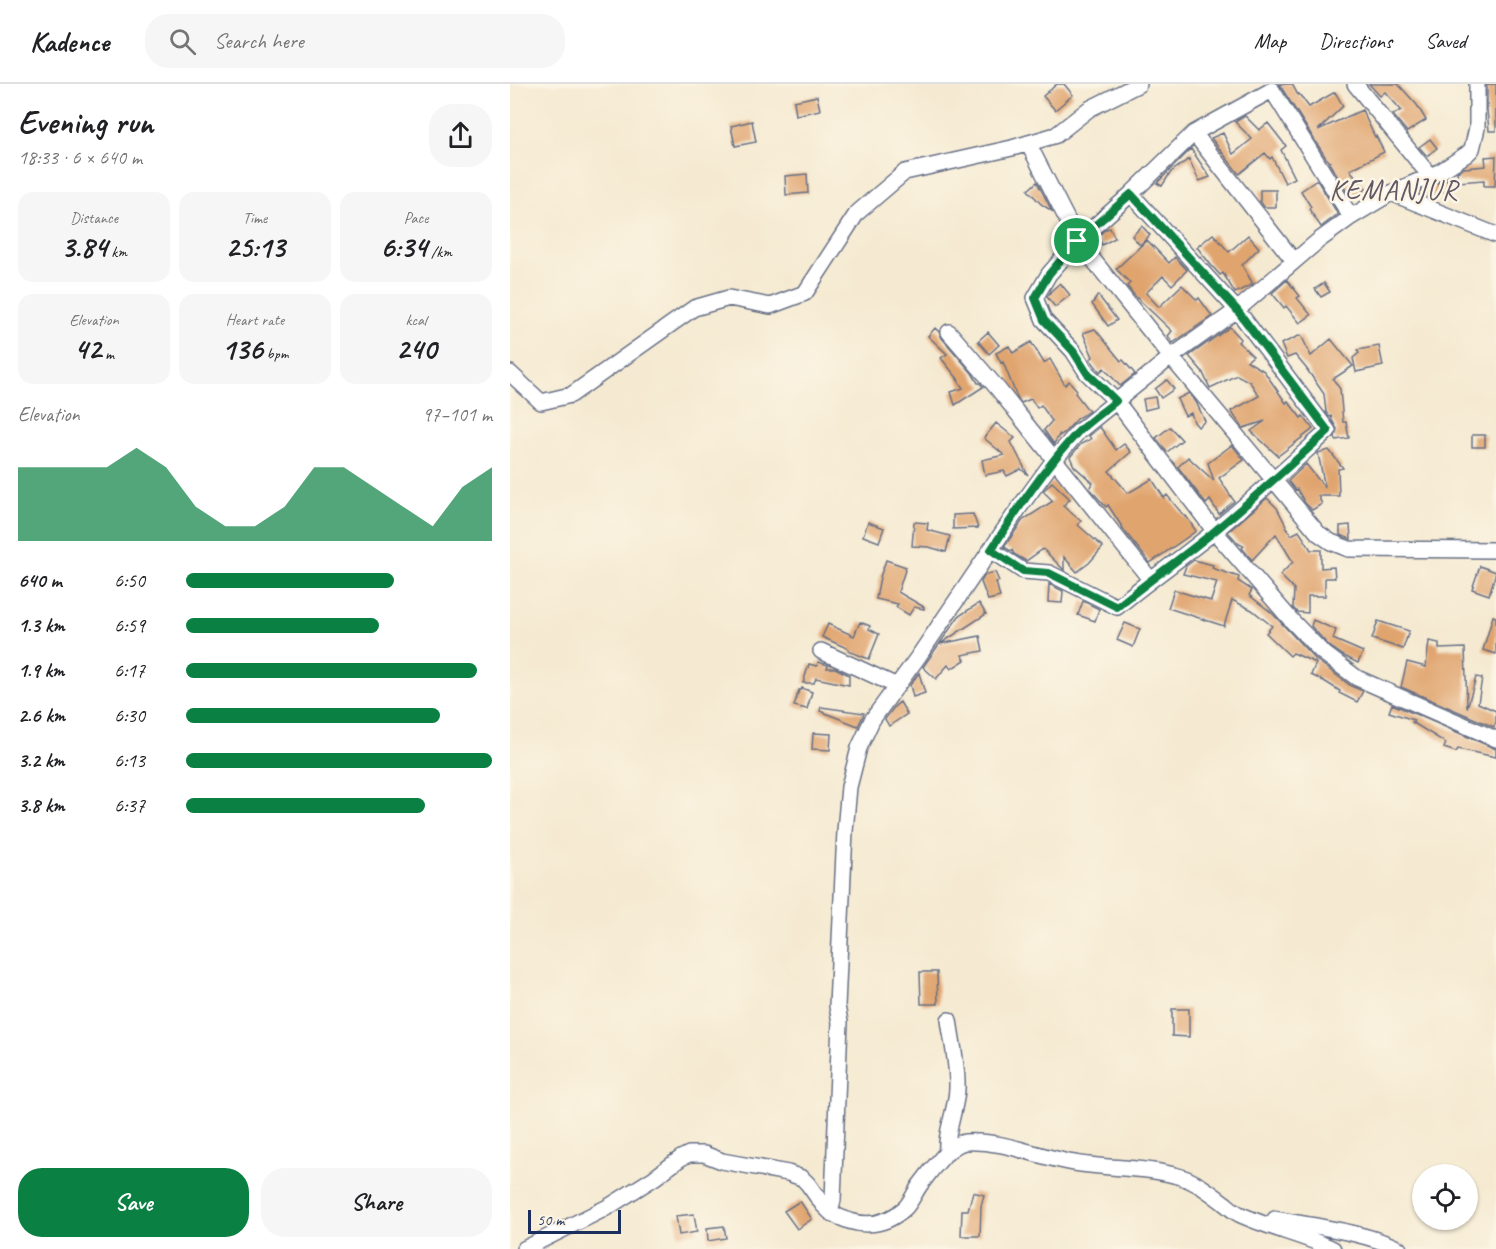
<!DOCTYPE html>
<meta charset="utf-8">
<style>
:root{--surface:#fff;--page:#f6f6f6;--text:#202124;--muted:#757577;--line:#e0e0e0;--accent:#0b8043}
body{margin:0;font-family:Caveat,sans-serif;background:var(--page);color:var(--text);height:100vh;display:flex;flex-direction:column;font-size:22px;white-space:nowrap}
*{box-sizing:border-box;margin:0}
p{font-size:20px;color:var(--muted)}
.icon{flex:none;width:33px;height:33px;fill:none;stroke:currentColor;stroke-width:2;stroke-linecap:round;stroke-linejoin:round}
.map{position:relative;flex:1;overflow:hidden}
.details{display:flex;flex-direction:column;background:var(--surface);width:510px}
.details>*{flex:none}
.tools{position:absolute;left:902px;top:1080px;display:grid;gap:12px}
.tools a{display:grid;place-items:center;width:66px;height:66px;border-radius:50%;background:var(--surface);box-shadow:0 2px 4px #0004;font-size:30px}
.scale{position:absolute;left:18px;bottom:15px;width:93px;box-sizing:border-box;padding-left:6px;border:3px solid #1b2f5e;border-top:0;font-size:16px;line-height:21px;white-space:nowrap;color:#1b2f5e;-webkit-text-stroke:4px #fcf5e5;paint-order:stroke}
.pin{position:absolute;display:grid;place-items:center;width:51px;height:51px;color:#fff;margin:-26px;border:3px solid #fff;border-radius:50%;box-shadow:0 2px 6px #0007}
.round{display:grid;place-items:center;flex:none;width:63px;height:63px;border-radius:24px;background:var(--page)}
.overview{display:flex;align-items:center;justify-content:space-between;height:102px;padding:0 18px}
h1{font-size:33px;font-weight:600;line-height:45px}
.metrics{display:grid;grid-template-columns:repeat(3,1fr);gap:9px;height:102px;padding:6px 18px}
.metrics div{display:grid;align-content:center;border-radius:15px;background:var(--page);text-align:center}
.metrics b{font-size:30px;font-weight:600}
.metrics small{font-size:16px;font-weight:400}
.metrics p{font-size:16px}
.chart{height:168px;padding:12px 18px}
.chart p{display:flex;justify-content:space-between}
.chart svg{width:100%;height:108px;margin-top:6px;fill:var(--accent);opacity:.7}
.cta{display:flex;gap:12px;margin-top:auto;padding:12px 18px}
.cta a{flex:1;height:69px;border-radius:24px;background:var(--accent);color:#fff;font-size:24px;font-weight:600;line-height:69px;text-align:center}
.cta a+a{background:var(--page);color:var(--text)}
ul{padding:0 18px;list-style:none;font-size:20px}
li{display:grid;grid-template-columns:96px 72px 1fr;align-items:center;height:45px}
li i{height:15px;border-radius:8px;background:var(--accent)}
header{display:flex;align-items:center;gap:36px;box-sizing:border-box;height:84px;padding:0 30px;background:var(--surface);border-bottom:2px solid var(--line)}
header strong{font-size:28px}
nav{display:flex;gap:33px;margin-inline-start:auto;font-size:21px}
.search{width:420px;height:54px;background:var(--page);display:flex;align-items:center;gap:15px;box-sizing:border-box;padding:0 21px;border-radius:24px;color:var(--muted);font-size:22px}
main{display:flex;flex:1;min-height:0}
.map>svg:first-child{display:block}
.building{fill:#e0a46e}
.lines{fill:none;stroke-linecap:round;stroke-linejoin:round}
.minor-casing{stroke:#677086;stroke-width:18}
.minor{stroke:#fff;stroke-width:15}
.route-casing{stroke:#fff;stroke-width:12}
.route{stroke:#0b8043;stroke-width:8}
.labels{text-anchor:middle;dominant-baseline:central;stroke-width:5;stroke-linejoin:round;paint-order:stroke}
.quarter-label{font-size:28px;letter-spacing:1.5px;fill:#605864;stroke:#fcf5e5}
</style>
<header>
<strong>Kadence</strong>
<div class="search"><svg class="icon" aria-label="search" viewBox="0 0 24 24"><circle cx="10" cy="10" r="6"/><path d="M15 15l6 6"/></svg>Search here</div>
<nav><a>Map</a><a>Directions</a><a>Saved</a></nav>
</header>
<main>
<section class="details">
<div class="overview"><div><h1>Evening run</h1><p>18:33 · 6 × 640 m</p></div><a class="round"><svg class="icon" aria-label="share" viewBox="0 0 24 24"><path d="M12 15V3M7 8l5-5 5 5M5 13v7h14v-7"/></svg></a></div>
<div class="metrics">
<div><p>Distance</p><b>3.84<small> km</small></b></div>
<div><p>Time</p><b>25:13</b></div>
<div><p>Pace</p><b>6:34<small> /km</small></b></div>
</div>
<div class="metrics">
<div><p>Elevation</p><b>42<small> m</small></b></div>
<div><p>Heart rate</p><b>136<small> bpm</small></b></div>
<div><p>kcal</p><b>240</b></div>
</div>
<div class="chart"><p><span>Elevation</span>97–101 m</p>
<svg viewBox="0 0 160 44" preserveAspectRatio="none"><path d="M0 44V14L10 14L20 14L30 14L40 6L50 14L60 30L70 38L80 38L90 30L100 14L110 14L120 22L130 30L140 38L150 22L160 14V44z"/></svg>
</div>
<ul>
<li><b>640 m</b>6:50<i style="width:68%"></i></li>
<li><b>1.3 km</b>6:59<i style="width:63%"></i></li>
<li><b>1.9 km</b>6:17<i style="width:95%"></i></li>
<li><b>2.6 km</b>6:30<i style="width:83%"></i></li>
<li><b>3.2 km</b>6:13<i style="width:100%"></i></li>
<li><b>3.8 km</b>6:37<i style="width:78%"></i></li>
</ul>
<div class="cta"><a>Save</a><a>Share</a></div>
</section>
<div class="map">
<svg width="986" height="1165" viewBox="0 0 986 1165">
<rect width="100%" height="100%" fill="#fcf5e5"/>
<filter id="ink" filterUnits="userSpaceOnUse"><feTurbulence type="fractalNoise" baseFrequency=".0167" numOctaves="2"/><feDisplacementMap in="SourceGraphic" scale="12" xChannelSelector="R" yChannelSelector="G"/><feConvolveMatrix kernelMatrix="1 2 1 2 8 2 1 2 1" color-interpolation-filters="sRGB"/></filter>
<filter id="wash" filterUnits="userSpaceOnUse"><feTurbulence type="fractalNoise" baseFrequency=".008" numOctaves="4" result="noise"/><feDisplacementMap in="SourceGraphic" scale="24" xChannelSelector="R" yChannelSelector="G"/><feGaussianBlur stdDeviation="1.35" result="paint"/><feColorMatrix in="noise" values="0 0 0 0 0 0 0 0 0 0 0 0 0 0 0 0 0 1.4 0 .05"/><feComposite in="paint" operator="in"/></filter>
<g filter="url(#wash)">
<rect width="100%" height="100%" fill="#f5ead1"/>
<g id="blocks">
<path class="building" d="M547,0H554L563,11L545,26L533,12Z
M769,0H782L788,11L789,10L799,23L825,8L833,22L808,46L852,26L865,53L866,52L874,68L840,86L856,105L842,116L819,79L820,78L816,74Z
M859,0H888L907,21L916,36L897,48L883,31L891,26L875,8L870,12Z
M977,0H986V47H979L977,26Z
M307,12L310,26L286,31L284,17Z
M735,32L749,46L758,39L776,62L771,66L785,94L775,99L762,73L760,75L755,69L729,90L701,54L713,49L723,70L742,55L725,38Z
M242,37L246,58L225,62L221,42Z
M920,55L927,64L917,72L909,63Z
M681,65L700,93L689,97L679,75L661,88L652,102L647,99Z
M986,72L985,102H974V96L948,98L947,88L954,84L976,82L975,73Z
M297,90L298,109L276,111L275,92Z
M937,95L940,106L916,113L906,109Z
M807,96L828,130L811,143L799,125L801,123L791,107Z
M527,98L542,127L531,120L518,106Z
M750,106H766V123H754L750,117Z
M632,142L640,151L630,161L622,152Z
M600,144L605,154L592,161L588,152L596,145Z
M703,150L719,168L738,151L749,164L732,181L743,200L725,209L713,189L710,191L701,181L687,163Z
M637,156L659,179L665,173L677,186L662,201L653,192L636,209L649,223L672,201L687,216L689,214L702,232L663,259L658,252L662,247L624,211L617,202L620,199L606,185Z
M777,196L790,212L787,214L801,231L790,239L776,222L774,224L762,209Z
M550,199L560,211L545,223L537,213L541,207Z
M814,199L820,208L811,213L805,205Z
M588,211L607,236L598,242L582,220Z
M720,243L731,255L728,258L743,272L737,277L754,287L776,319L778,317L791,334L793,332L803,345L768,372L741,347L755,337L733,344L721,327L749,312L740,298L727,291L700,304L692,287L679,272Z
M425,244L429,248L432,254L462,289L468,299H470L473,303L445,321L441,308L453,304L447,295H448L431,274L437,270L418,252Z
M585,245L611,277L613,276L625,290L610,302L594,284L590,288L580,275L583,273L573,249Z
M478,248L489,261L479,270L468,257Z
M791,251L801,272L821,255L843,282L823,295L830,305L833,338H836L839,354L826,356L825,353L827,345L822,336L821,332L819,333L816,328L814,310L796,284L785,271L777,274L771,260Z
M521,258L534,279L540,275L555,301L559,297L567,306L565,309L579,327L567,335L554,349L549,352V351L544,360L534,346L542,337L531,321L527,324L521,315L511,319L507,313L493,278L491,279L486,269L499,262L503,269Z
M869,262L873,282L846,288L843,274L849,269L847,266Z
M657,296L664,305L651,314L645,305Z
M679,309L686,318L695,337L688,343L684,338L681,329L675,332L667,315Z
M645,313L647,323L635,326L633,315Z
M486,339L505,354L501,358L518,391L511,385L497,392L494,387L475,391L472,376L494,371L474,354Z
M590,343L606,366L614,360L621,368L599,387L618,409L642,395L654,414L657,411L675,433L676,432L686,447L640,479L616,449L598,421L596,423L580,405L583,399L564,382L560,373L571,360L581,355L579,352Z
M660,343L672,356L657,368L646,354Z
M962,351H975V363H962Z
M722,361L734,376L709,394L724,417L709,430L700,416L696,420L668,383L678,373L704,397L698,379Z
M819,366L833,384L828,385L829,412H808L812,420L802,426L795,419L787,405L785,406L778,397L796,380L815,404L808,369Z
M542,398L560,415L553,422L571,437L568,441L593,463L579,479L567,488L554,473V486L533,465L516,477L504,470L502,466L501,467L494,463L513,436L543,417L533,407Z
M757,414L767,424L781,451L789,447L801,466H811V484L824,483L825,494H815V512H798V529L787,528L783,524L784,505L770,491L783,478L766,450L742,476L732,464L734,462L729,460L718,448Z
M463,430L468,444L443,445V431Z
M358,438L374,444L369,458L353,452Z
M404,438L418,439L417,446L440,452L436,468L419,463L402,462Z
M840,441L841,455L830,451V442Z
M376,476L396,483L388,508L414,523V525L404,523L399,531L386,523L388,520L366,515L370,493Z
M684,476L703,481L702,484L729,493L728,497L742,506L739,511L762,529L805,575L841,602L853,607L847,618L829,609L830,607L814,597L801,591L806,579L783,569L780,572L756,549L762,542L742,526L722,516L714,542L658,524L664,506L701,517L707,498L673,490L676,482Z
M970,482L986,488L979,511L962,505Z
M485,488L489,497L486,498L490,513L478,516L471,498L475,491Z
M539,500L553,507L552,519L538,518Z
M573,517L589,525L585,537L568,531Z
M469,519L476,530L430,560L470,552L473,567L452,571L455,576L441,585L438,581L426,595L413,583L449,532Z
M983,532L986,533V570L973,566Z
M803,536L826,546L823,555L853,568L848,579L834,572L818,561L801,542Z
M868,537L899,547L893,565L862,555Z
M350,538L360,542L359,545L369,550L359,575L338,567L339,565L312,553L318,540L344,552Z
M615,539L630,545L623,563L607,556Z
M919,557L929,559V565L955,564L957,624L966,593L972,594L968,619L986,627V638L984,643L891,603L897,578L916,583Z
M308,578L318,581L317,584H325L339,591V601L306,594L304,599H293L299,580L307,582Z
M409,589L415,609L403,613L400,601Z
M292,604L302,608L297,625L284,622L289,606H291Z
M390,618L397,630L379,642L375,635L385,622Z
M882,620L986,665V673L948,665L946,668L934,664L936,659L902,638L904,636L879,628Z
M311,623L354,629L353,632L348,642L310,627Z
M303,649L321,650L320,666L302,665Z
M410,888H427L428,920H411Z
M662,925H679V953L662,952Z
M463,1108L474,1111L471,1122L470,1152H451L452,1126H458Z
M290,1117L302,1135L287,1145L274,1127Z
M184,1130L187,1148L169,1151L166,1132Z
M214,1142L216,1154L198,1157L197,1144Z"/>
</g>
</g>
<g filter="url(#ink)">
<use href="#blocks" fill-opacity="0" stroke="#677086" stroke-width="1.5"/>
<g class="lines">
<defs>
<path id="minor" d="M845,0L920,92
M684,49L784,177
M518,59L568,157L661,273L808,449L821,458L839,465L986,466
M881,109L986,151
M841,133L762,6L684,49L621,110L568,157L539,190L525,214L534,236L563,267L577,289L606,317L706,449L782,537L812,568L847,594L986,655
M439,248L488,305L640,495
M0,289L31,318L61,311L184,224L219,214L260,222L295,209L347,129L395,88L502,64L546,51L579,25L629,0
M481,466L513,487L539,489L607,523C637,498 670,475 701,450C741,417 779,382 818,347L727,226L621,110
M311,567L387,602
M437,1069C435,1048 446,1027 447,1005C448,982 442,958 439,936
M320,1128C346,1144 372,1145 395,1124C401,1118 405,1108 410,1101C418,1090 427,1079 436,1069C442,1064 448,1059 455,1058C490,1056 521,1070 554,1077C592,1086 633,1081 671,1093C687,1098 701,1109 714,1119C719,1123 723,1127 729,1130C759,1144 793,1151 823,1165
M765,1135C802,1142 856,1148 889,1165
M14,1165L98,1123L144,1094L171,1074L179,1070H194L212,1077L278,1089L292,1094L298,1100L313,1121L320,1128L323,1116L330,938L327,922L335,747L339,703L349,664L362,636L408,573L509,424L544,376L568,348L661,273L727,226L808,157L841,133L881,109L931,87L957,70L962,65L967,44V0"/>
</defs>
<use href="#minor" class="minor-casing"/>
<use href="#minor" class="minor"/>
</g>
</g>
<g class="lines" filter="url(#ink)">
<defs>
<path id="route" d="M621,110L727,226L818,347C779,382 741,417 701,450C670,475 637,498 607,523L539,489L513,487L481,466C507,426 534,385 566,350C577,338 593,328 606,317L577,289L563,267L534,236L525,214L539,190L567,157Z"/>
</defs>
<use href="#route" class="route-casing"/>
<use href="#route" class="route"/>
</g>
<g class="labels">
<g class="quarter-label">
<text x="884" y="105">KEMANJUR</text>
</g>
</g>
</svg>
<div class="tools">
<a><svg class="icon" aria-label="locate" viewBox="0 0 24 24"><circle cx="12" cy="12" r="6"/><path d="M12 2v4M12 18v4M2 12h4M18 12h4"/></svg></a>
</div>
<div class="scale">50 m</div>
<div class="pin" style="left:567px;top:157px;background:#1e9e55"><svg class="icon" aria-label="arrive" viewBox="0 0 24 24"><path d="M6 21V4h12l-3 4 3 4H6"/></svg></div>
</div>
</main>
